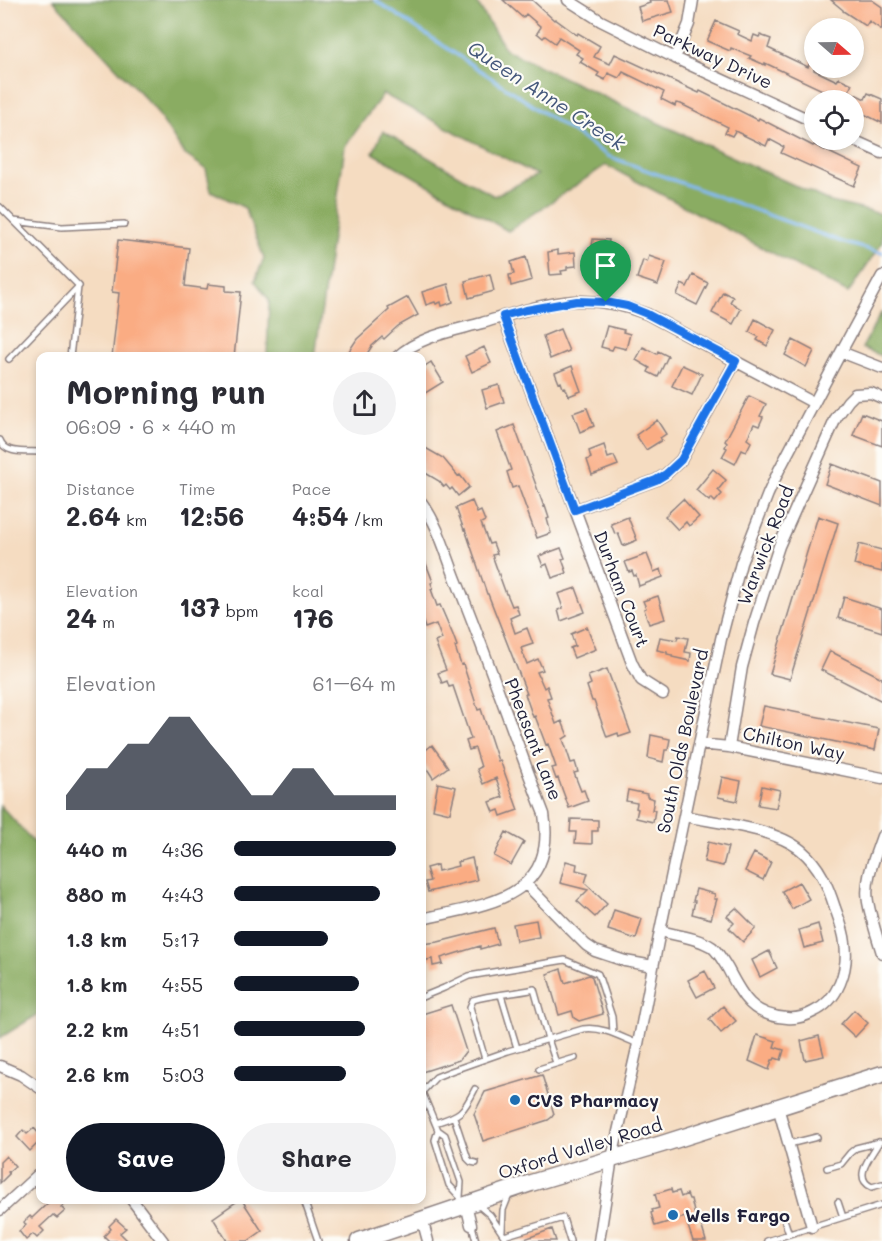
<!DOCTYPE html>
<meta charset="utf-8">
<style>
:root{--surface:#fff;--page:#f2f2f3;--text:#2b2b33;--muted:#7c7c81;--accent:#111827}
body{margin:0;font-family:Mali,sans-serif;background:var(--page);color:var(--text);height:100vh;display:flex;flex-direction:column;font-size:22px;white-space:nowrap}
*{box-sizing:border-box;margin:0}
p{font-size:20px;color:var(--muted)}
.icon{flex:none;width:33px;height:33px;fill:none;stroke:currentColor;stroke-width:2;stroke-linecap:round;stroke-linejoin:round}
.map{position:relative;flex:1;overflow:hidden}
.panel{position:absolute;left:36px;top:352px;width:390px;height:852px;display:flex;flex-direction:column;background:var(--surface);border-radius:12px;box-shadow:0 3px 9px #0003}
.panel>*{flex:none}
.needle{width:39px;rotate:110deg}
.tools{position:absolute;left:804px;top:18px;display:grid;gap:12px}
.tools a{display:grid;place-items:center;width:60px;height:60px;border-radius:50%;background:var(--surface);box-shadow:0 3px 9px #0003;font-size:30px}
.pin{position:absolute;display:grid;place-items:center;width:51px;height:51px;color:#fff;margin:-62px -26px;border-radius:50% 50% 50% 0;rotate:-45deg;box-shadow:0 0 6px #0007}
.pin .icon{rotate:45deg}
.round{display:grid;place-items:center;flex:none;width:63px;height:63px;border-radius:32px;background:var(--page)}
.headline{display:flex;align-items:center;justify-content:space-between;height:102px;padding:0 30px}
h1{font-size:33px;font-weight:700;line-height:45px}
.figures{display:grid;grid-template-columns:repeat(3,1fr);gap:9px;height:102px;padding:6px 30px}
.figures div{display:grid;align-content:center}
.figures b{font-size:26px;font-weight:700}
.figures small{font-size:16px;font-weight:400}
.figures p{font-size:16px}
.chart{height:168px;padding:12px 30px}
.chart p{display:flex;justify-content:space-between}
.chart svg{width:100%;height:108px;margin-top:6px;fill:var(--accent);opacity:.7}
.button{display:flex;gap:12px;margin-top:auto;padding:12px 30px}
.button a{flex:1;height:69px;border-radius:36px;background:var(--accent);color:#fff;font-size:24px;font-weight:700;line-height:69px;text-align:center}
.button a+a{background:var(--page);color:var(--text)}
ul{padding:0 30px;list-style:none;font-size:20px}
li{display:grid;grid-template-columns:96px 72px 1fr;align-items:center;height:45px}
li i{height:15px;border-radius:8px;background:var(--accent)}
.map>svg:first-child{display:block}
.forest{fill:#8aac62;stroke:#56674e;stroke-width:1.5}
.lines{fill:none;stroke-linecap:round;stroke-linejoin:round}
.stream{stroke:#85bbf4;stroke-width:3}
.building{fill:#faac83}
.lane-casing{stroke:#8c7f7e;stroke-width:8}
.street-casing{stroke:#8c7f7e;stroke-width:13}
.primary-casing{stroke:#8c7f7e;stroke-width:19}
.lane{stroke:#fff;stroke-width:5}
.street{stroke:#fff;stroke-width:10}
.primary{stroke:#fff;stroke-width:16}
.route-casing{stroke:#fff;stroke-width:12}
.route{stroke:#1a73e8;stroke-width:8}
.poi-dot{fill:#1f6fb2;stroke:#fdfcf7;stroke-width:2}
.labels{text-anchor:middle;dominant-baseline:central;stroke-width:4.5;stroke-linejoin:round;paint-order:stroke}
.street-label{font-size:18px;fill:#22223b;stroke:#fdfcf7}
.poi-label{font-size:18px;font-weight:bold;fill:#22223b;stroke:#fdfcf7;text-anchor:start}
.water-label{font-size:20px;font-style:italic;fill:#45587c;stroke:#fdfcf7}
</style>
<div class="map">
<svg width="882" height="1241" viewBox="0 0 882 1241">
<rect width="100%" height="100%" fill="#fdfcf7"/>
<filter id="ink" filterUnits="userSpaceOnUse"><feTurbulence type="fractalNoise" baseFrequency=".0167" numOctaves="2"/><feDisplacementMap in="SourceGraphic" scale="12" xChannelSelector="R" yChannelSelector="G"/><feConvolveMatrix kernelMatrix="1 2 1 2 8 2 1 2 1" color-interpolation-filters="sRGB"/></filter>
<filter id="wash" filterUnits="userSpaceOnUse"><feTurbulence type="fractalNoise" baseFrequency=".008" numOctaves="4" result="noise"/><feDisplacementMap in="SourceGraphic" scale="24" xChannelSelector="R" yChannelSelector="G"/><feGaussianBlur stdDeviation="1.35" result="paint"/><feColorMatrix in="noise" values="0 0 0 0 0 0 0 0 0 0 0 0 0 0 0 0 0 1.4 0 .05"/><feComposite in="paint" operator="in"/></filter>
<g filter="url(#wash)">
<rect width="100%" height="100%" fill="#f5dcc1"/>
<path class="forest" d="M53,0H475L506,50L654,121L831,202L882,214V243L848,293L606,165L508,231L373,153L383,131L494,196L537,175L383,94L345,146L315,357H267L269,300L255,281L264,258L245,208L211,191L206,169L184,154L154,108Z
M882,311V356L862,348Z
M0,805L40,849V1013L0,1038Z"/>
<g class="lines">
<path class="stream" d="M375,0L608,156L845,243L882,253"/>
</g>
<g id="blocks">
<path class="building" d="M503,0H532L554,20L555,19L577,35L578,33L600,46L594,57L610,64L615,54L699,93L700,91L758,120L759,118L813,146L814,145L862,168L854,186L781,153L784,147L769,139L766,146L735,131L732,136L725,133L728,127L681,104L676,103L675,106L661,99L664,92L623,72L619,78L608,73L605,80L597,76L599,73L580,62L583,58L576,54L579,50L559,37L555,43L545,36L543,38L537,33L541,27L526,14L523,18Z
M649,0H669L673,12L642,21L638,7L650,3Z
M831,0H872L882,7V30L869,21L866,26L843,11V10Z
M716,21L739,31L737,34L752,41L754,35L759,37L760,35L771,39L768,48L808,67L814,52V70L837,81L839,78L852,84L849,91L865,99L868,93L882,99V123L854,109V100H828L831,94L765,63V65L749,58L751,56L731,48L730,51L707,41Z
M593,239L609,240L608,248L619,249L617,272L596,270V265L590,264Z
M118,240L189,248L185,286L207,289L208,284L226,286V291L241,292L234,357H112L119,293L112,292Z
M558,250V254L575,252L576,266L567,267V270L561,271L562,274L550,275L548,252Z
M649,256L666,262L658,285L637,278L643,260L647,262Z
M526,257L532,280L511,286L509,275L514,274L511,262Z
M490,274L494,291L469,298L465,281Z
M693,275L708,283L697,305L677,295L682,284L687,287Z
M448,284L453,302L442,306L441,302L436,304L435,302L426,305L422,292Z
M723,292L733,297L730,302L741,309L733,324L712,313Z
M408,297L418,315L398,326L384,339L382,337L372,346L365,357H345L357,339L389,310L388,308Z
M755,319L775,330L767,346L757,340L759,337L749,332Z
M607,326L624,330L623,332L630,334L626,349L614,346L612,350L601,347Z
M560,329L569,351L550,359L543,336Z
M793,340L814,351L806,367L785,355Z
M484,347L491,363L472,372L465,356Z
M643,347L657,354L658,351L668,356L658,377L648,372L650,368L636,360Z
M431,362L443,382L422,395V368Z
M682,365L702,374L692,395L672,386Z
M572,366L581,391L569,396L565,387L563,388L561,382L559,383L555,373Z
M499,385L504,402L487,408L482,390Z
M749,396L766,404L760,416L763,417L759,426L754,424L747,439L751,442L746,452L742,450L735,464L722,457L727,448L725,447L727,443L725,441Z
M587,408L594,426L580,432L573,413Z
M862,413L882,421V446L853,435Z
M657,420L666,434L660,438L662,440L646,450L636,435Z
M514,425L544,507L545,506L549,518L547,519L551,533L537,538L518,486L512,488L507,472L511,470L497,432Z
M604,445L608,458L614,456L618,465L592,475L587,460L591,458L589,451Z
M422,446L443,458L458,476L460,475L469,487L458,496L452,488L450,490L446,485L444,487L439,481L422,471Z
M832,464L882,483V506L825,484Z
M713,469L726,480L718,490L722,494L715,502L711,498L709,501L696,490Z
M683,499L699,517L689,526L686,522L678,530L665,516Z
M472,501L477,513L481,511L485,521L481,523L489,544L493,543L497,554L492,555L506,594H507L512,606L516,605L519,614L510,618L515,633L527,628L533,644L521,648L527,664L538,659L543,670L537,672L544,688L547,686L551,697L547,698L556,724L562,721L568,736L563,739L571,763L575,762L578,772L574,773L581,791L584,790L588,801L569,808L558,778L556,779L552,768L556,767L548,744L546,745L535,716L533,717L525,694H527L488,594H487L465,529L464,530L456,508Z
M818,516L838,523L790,679L770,674Z
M628,517L637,540L623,546L618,533L615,534L611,524Z
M859,544L882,550V572L854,565Z
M561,548L565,558L562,559L567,573L552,578L547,564L543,566L539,556Z
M422,553L433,582L431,583L433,588L431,589L437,606L440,605L453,635L457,646L455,647L461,665L463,664L478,710L481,709L498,761L500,760L518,810L501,816L499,810L494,812L490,802L503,797L496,778L483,784L477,769L481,767L475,748L469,750L466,741L471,739L453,686L449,687L447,681L442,683L438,673L446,670L435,642L442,639L436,624L425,628L422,619Z
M647,554L654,572L661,569L663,577L639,586L636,575L634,576L632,571L629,572L625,562Z
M576,588L585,612L561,621L558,610L563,608L558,594Z
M658,596L665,619L649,624L644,609L646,608L643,601Z
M844,597L882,609V632L838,618Z
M587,627L596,649L574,658L570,648L575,646L571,634Z
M678,636L688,638L685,652L691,653L690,661L672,657V655L667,654V652L657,650L660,637L677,640Z
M830,651L882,678V701L821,670Z
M607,669L631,733L619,737L618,733L607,737L594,701H592L587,686L591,684L588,676Z
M764,706L879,729L875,750L759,726Z
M651,735L670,739L668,750H665L663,762L648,758Z
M432,745L448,767L433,778L422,761V753Z
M722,777L741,781L737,801L718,797Z
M438,783L456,787L450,813L433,809Z
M762,786L780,790L776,808L758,805Z
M628,790L647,794V797L654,799L652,810H655L653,822L636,818L638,809L636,808L637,803L626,801Z
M571,819L598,820V831H592V844L575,843L576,832H570Z
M506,832L524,842L511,865L494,856Z
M708,842L728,847L723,866L704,862Z
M754,853L771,862L763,880L745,871Z
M472,858L477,880L428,892L425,882L430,881L426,868L437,865L438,871L458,866L457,862Z
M566,861L577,864L576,870L588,873L585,883L607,904L595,917L577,901L588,890L560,883Z
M799,882L809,899L792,909L782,891Z
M696,889L715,894L714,899H717L711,919L692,914L695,901H693Z
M736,908L756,928L743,942L729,928L734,923L727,916Z
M614,910L642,919L636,939L608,930Z
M536,920L539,937L516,941L513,924Z
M818,924L823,943L804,948L799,930Z
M494,928L498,944L480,949V946L441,958L443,964L433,966L432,959L422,961V944L438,942Z
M769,951L777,968L760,977L752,960Z
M561,969L565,983L589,975L592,977L603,1014L579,1021L574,1018L572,1011L559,1015L547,974Z
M705,971L714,988L697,997L688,980Z
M451,1005L466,1051L459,1060L422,1072V1014Z
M723,1006L736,1021L721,1033L709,1019Z
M854,1010L868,1023L855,1037L841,1024Z
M757,1035L776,1041L774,1047L784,1050L781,1060L775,1058L774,1060H772L769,1070L749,1061Z
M819,1036L824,1056L805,1060L801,1041Z
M542,1075L554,1114L552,1117L548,1120L483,1141L474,1114L485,1092Z
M34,1128L40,1135V1141L30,1151L17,1137L23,1130L27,1134Z
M6,1156L15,1166L8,1172L9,1174L0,1183V1162Z
M671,1189L672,1193L679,1191L681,1197L687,1194L689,1199H691L697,1225L701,1224L706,1241H693L685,1217L655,1226L651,1213L653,1212L652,1210L659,1208L655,1194Z
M51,1200H69L61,1207L65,1211L57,1218L53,1215L40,1227L44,1231L37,1238L33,1234L26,1240L19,1231L26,1225L24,1222L30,1216L32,1218Z
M239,1200H242L262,1231L248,1241H227L213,1218Z
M116,1219L126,1228L120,1233L128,1241H109L104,1236L111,1229L109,1226Z
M552,1229L556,1241H522V1240Z"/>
</g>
</g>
<g filter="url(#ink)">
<use href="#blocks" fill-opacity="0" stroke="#8c7f7e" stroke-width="1.5"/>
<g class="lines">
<defs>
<path id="lane" d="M0,207L79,286
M14,221L62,227L124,224
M70,357L78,287
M9,359L79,286
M0,440C5,455 27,451 40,452
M501,995L517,1048
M422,997L444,988L469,976L565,960L598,974L612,1017L613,1033
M485,1059L470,1007L473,1000C493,994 514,994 534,989L548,1039L556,1063
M539,1069L575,1058
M422,1092L436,1077L451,1071L508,1051L583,1029C602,1026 621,1037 638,1044
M422,1092L438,1130L435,1140L449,1185L460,1197
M454,1117L468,1159L471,1162L476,1163
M435,1123C461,1115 463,1113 475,1089
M438,1130L445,1135L461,1182L460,1197
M879,1142C872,1155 851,1178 872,1187L882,1184
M789,1144L817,1137
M827,1168L841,1164L850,1153L856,1148L880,1142
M304,1200L318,1241
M838,1202L843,1217
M477,1204L490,1215L504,1236L563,1218L570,1241
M785,1222L789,1234
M472,1225L476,1241
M502,1231L503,1210L509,1195
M767,1241L882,1205"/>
<path id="street" d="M568,0L601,21L675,58L814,122
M675,58L689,24L693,0
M853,140L882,153
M503,316L632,663L641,680L663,694
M841,352L882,368
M397,357C420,336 453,331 482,323C512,314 543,303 576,301C601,300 624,305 647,314L814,403
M422,503C439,526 446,555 457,582C488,658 514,737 544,814C557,900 485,904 422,919
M575,510L656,480L666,474L681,460L736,361
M699,744L729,747L882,778
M729,747L742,667L754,623L779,546L836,418L848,401L855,394L871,393L882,398
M882,836C875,857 864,880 868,902C871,919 877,936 882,953
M526,884L571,930L586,945L595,951L625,961L653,966
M660,931C675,935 699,938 712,947C719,953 723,961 728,969C742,996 752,1016 787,1018C796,1019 804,1017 813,1012C838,1001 849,970 845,943C844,931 839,919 835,908C828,886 820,866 801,850C774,828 719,823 684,816
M0,1066L21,1075L40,1088
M778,1107L812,1227
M132,1200L163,1241
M466,1204L471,1225
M0,1210L40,1173
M422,1219L428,1241
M599,1241L612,1158L638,1044L660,931L721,639L741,563L768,494L779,470L841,352L882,276"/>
<path id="primary" d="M359,1241L531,1183L662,1144L882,1074"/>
</defs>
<use href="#lane" class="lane-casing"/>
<use href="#street" class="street-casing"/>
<use href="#primary" class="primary-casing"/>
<use href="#lane" class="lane"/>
<use href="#street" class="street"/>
<use href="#primary" class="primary"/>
</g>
</g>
<g class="lines" filter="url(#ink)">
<defs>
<path id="route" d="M577,301L606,302L627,306L647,314L736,361L681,460L666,474L656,480L575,510L503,316L526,310Z"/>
</defs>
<use href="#route" class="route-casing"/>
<use href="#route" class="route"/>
</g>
<g class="poi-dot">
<circle cx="515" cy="1100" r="6"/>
<circle cx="673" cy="1215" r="6"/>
</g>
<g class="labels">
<g class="street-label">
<text transform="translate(713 56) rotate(25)">Parkway Drive</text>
<text transform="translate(765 545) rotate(-69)">Warwick Road</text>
<text transform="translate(622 589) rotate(69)">Durham Court</text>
<text transform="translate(534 739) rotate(69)">Pheasant Lane</text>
<text transform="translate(682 741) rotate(-78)">South Olds Boulevard</text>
<text transform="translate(794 743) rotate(12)">Chilton Way</text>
<text transform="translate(580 1148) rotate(-17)">Oxford Valley Road</text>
</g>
<g class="poi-label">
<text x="527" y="1100">CVS Pharmacy</text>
<text x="685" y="1215">Wells Fargo</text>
</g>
<g class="water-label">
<text transform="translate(547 95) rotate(33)">Queen Anne Creek</text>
</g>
</g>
</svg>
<div class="tools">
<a><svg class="needle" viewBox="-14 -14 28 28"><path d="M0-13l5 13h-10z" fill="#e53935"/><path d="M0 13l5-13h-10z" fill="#7c7c81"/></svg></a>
<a><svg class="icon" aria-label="locate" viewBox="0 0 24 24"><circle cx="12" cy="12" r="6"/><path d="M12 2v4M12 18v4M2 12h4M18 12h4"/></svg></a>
</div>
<div class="pin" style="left:606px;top:302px;background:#1e9e55"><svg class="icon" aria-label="arrive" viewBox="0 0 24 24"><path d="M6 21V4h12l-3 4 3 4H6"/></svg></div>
<section class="panel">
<div class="headline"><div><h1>Morning run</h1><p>06:09 · 6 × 440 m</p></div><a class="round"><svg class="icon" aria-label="share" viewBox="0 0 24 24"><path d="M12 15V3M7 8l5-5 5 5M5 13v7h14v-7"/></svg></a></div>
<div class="figures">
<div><p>Distance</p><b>2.64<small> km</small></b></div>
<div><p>Time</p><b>12:56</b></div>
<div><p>Pace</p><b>4:54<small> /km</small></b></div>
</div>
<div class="figures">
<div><p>Elevation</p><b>24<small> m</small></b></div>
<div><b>137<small> bpm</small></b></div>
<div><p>kcal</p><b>176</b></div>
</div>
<div class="chart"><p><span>Elevation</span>61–64 m</p>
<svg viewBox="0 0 160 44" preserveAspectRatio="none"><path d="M0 44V38L10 27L20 27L30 17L40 17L50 6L60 6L70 17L80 27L90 38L100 38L110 27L120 27L130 38L140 38L150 38L160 38V44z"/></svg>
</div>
<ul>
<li><b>440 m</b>4:36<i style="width:100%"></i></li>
<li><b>880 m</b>4:43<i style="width:90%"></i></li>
<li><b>1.3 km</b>5:17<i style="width:58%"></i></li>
<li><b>1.8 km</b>4:55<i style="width:77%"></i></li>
<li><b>2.2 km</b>4:51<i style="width:81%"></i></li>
<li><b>2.6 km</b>5:03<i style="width:69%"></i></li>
</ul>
<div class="button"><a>Save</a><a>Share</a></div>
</section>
</div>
